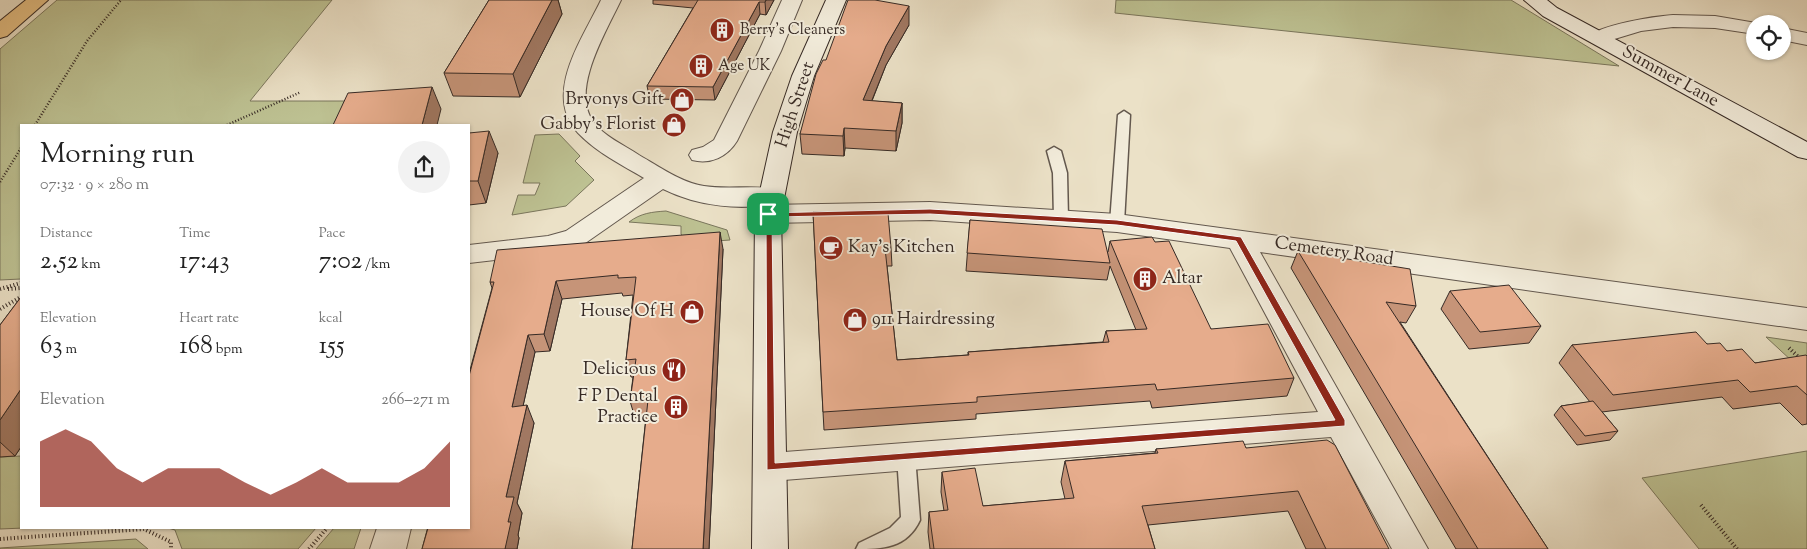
<!DOCTYPE html>
<meta charset="utf-8">
<style>
:root{--surface:#fff;--page:#f2f2f2;--text:#222;--muted:#767676;--accent:#8f2418}
body{margin:0;font-family:"Sorts Mill Goudy",serif;background:var(--page);color:var(--text);height:100vh;display:flex;flex-direction:column;font-size:19px;white-space:nowrap}
*{box-sizing:border-box;margin:0}
p{font-size:16px;color:var(--muted)}
.icon{flex:none;width:28px;height:28px;fill:none;stroke:currentColor;stroke-width:2;stroke-linecap:round;stroke-linejoin:round}
.map{position:relative;flex:1;overflow:hidden}
.drawer{position:absolute;left:20px;top:124px;width:450px;height:405px;display:flex;flex-direction:column;background:var(--surface);border-radius:0px;box-shadow:0 1px 4px #0004}
.drawer>*{flex:none}
.tools{position:absolute;left:1746px;top:15px;display:grid;gap:10px}
.tools a{display:grid;place-items:center;width:45px;height:45px;border-radius:50%;background:var(--surface);box-shadow:0 1px 4px #0004;font-size:25px}
.pin{position:absolute;display:grid;place-items:center;width:42px;height:42px;color:#fff;margin:-21px;border-radius:10px;box-shadow:0 2px 8px #0006}
.round{display:grid;place-items:center;flex:none;width:52px;height:52px;border-radius:26px;background:var(--page)}
.head{display:flex;align-items:center;justify-content:space-between;height:85px;padding:0 20px}
h1{font-size:28px;font-weight:600;line-height:38px}
.stats{display:grid;grid-template-columns:repeat(3,1fr);gap:8px;height:85px;padding:5px 20px}
.stats div{display:grid;align-content:center}
.stats b{font-size:25px;font-weight:600}
.stats small{font-size:14px;font-weight:400}
.stats p{font-size:14px}
.chart{height:140px;padding:10px 20px}
.chart p{display:flex;justify-content:space-between}
.chart svg{width:100%;height:90px;margin-top:5px;fill:var(--accent);opacity:.7}
.map>svg:first-child{display:block}
.green{fill:#bdc192;stroke:#7a765c}
.lines{fill:none;stroke-linecap:round;stroke-linejoin:round}
.lane-casing{stroke:#63584e;stroke-width:3}
.street-casing{stroke:#63584e;stroke-width:2}
.secondary-casing{stroke:#362a25;stroke-width:2}
.primary-casing{stroke:#362a25;stroke-width:2}
.path-far1{stroke:#362a25;stroke-width:2.5;stroke-dasharray:1 2;stroke-linecap:butt}
.path{stroke:#362a25;stroke-width:4;stroke-dasharray:1 2.5;stroke-linecap:butt}
.lane{fill:#f2ecdb;fill-rule:evenodd}
.street{fill:#f2ecdb;fill-rule:evenodd}
.secondary{fill:#f2ecdb;fill-rule:evenodd}
.primary{fill:#e6c084;fill-rule:evenodd}
.wall{fill:#c69478;stroke:#362a25}
.shaded-wall{fill:#a17862;stroke:#362a25}
.building{fill:#e6ac8c;stroke:#362a25}
.route{fill:#8f2418;stroke:#fff;fill-rule:evenodd}
.labels{text-anchor:middle;dominant-baseline:central;stroke-width:4;stroke-linejoin:round;paint-order:stroke}
.far-poi-label{font-size:15px;fill:#362a25;stroke:#f2ecdb;text-anchor:start}
.street-label{font-size:18px;fill:#362a25;stroke:#f2ecdb}
.poi-label{font-size:18px;fill:#362a25;stroke:#f2ecdb;text-anchor:end}
</style>
<div class="map">
<svg width="1807" height="549" viewBox="0 0 1807 549">
<rect width="100%" height="100%" fill="#ebe1c7"/>
<filter id="stains"><feTurbulence type="fractalNoise" baseFrequency=".004" numOctaves="4"/><feColorMatrix values="0 0 0 0 .2 0 0 0 0 .09 0 0 0 0 .02 0 0 0 .5 -.17"/></filter>
<radialGradient id="worn" r=".72"><stop offset=".6" stop-color="#630" stop-opacity="0"/><stop offset="1" stop-color="#630" stop-opacity=".3"/></radialGradient>
<path class="green" d="M57,0H332L250,101H365L354,125H21V279L0,280V49Z
M1116,0H1511L1619,66L1115,13Z
M559,134L580,156L575,161L594,180L566,206L512,215L518,195H535L540,183H523L535,135Z
M666,211L727,230L730,240L687,243L681,234V226L629,222C641,213 652,212 666,211Z
M1766,337L1807,343V375Z
M1807,451V549H1699L1642,478Z
M21,456V528H24L0,529V457Z
M168,528H316L298,549H182L175,530Z
M334,528H361L354,549H316Z
M136,539L148,549H0V548Z"/>
<g class="lines">
<defs>
<path id="lane" d="M1124,111L1130,115L1124,223L1117,228L1110,223L1118,115Z
M1054,147L1061,151L1067,173L1068,219L1061,224L1054,219L1053,173L1047,151Z
M906,449L912,451L915,456L920,520C907,548 883,549 856,549L859,543L890,528L901,517L897,456L900,451Z"/>
<path id="street" d="M601,0H621C607,30 570,90 593,121C603,136 624,145 639,155C658,166 682,183 704,186C729,190 756,184 780,190L784,196L780,202C743,212 697,206 663,189L584,244L548,254L469,263V245L548,236L566,231L644,178C622,165 596,152 578,133C542,94 583,38 601,0Z
M782,0H802L781,51L737,141C728,156 711,165 692,160L689,155L692,150L703,147L714,140L759,51Z
M1673,15L1715,16L1762,24H1755V34L1715,28L1673,27L1641,31L1598,44L1591,42L1588,38C1596,25 1657,16 1673,15Z
M1782,28L1807,33V45L1782,40Z
M930,202L1117,214L1807,308V330L1260,252L1428,549H1392L1331,437L771,481L759,477L755,467L759,457L771,453L1318,412L1230,248L1117,232L930,220L768,223L759,220L755,214L759,208L768,205Z
M377,528H411L406,549H370Z"/>
<path id="secondary" d="M826,0H846L814,76L797,132L781,214L788,549H752L755,214L773,132L792,76Z
M1524,0H1547L1557,8L1807,142V159L1798,157L1543,16Z"/>
<path id="primary" d="M26,0H48L7,36L0,38V21Z"/>
</defs>
<use href="#lane" class="lane-casing"/>
<use href="#street" class="street-casing"/>
<use href="#secondary" class="secondary-casing"/>
<use href="#primary" class="primary-casing"/>
<path class="path-far1" d="M35,125L87,41L121,0
M227,125L301,92
M0,182L21,148"/>
<path class="path" d="M0,289L21,283
M8,289L21,288
M0,309L21,297
M1789,348L1807,365
M1701,505L1737,549
M0,539L144,529L171,542V549
M309,549L327,528"/>
<use href="#lane" class="lane"/>
<use href="#street" class="street"/>
<use href="#secondary" class="secondary"/>
<use href="#primary" class="primary"/>
</g>
<path class="wall" d="M489,0H558L562,14L520,97L453,96L444,73Z
M653,0H774L766,15L760,14L715,100L650,99L647,86L693,8L653,4Z
M909,25L886,65L872,101L902,103V123L896,151L845,148L844,156L802,154L800,134L826,60Z
M469,133L498,153L486,203L469,205Z
M813,212L891,248L892,266H887L897,360L968,355V352L1103,342L1106,331L1136,330L1110,266L1107,280L966,271L970,220L1108,252L1110,241L1211,329L1294,378L1287,396L1152,408L1150,401L976,414V419L824,430L823,412Z
M723,249L709,549H632L646,417L635,418L630,401L633,377H631L626,360L633,295L623,296L622,293L562,299L550,351L535,352L523,406L534,423L517,503L522,513L518,535L519,538L517,549H422L492,288L490,282Z
M1298,251L1416,306L1406,323L1400,322L1548,549H1456L1291,268Z
M1450,291L1541,326L1529,343L1469,349L1441,309Z
M21,297V447L15,456L0,457V325Z
M1707,344L1727,351L1755,363L1807,356V424L1802,425L1780,403L1733,409L1722,397L1602,412L1618,431L1610,440L1577,445L1554,415L1561,406L1590,402L1559,363L1572,345Z
M1246,448L1389,549H1306L1288,511L1148,525L1155,549H930L928,532L929,512L944,511L941,492L942,472L983,506L1065,499L1061,482L1065,461L1155,453L1156,449Z"/>
<path class="shaded-wall" d="M552,0H558L562,14L520,97L513,74Z
M766,0H774L766,15L765,2Z
M759,2L760,14L715,100L713,87Z
M909,6V25L886,65L864,120L863,100L886,46Z
M432,87L441,109L437,125H422Z
M902,103V123L896,151V131Z
M844,128L845,148L844,156L843,136Z
M489,131L498,153L486,203L478,181Z
M720,232L723,249L709,549H703Z
M556,281L562,299L550,351L544,334Z
M528,335L535,352L519,424L512,407Z
M21,389V447L15,456L0,442V420Z
M527,405L534,423L517,503L522,513L518,535L519,538L517,549H505L508,522L506,497Z"/>
<path class="building" d="M489,0H552L513,74L444,73Z
M698,0H766L765,2H759L713,87L647,86Z
M848,0H875L909,6L886,46L863,100L902,103L896,131L844,128L843,136L800,134L816,74L823,60H826Z
M432,87L422,125H333L348,93Z
M489,131L478,181H469V133Z
M813,212L888,213L891,248H885L897,360L969,355L968,352L1109,342L1106,331L1147,329L1110,241L1152,237L1155,242L1169,241L1211,329L1268,324L1294,378L1157,390L1155,384L977,397V402L823,412Z
M970,220L1102,229L1110,263L967,253Z
M720,232L703,549H632L648,400L630,401L636,359L626,360L636,277L618,278V275L556,281L544,334L528,335L512,407L527,405L506,497H514L508,522H511L505,549H422L428,528H469V376L494,282H490L497,250Z
M1298,251L1410,269L1416,306L1386,302L1548,549H1478Z
M1509,285L1541,326L1480,332L1450,291Z
M21,297V389L0,420V325Z
M1696,332L1707,344L1720,343L1727,351L1742,349L1755,363L1806,355L1807,356V395L1797,386L1750,392L1738,380L1613,395L1572,345Z
M1593,401L1618,431L1585,436L1561,406Z
M1327,440L1335,445L1389,549H1326L1298,491L1142,506L1155,549H934L929,512L948,510L942,472L975,468L983,506L1074,498L1065,461L1158,453L1156,449L1243,441L1246,448Z"/>
<path class="route" d="M930,209L1117,220L1241,237L1345,420V426L767,470L766,213ZM930,214L1117,225L1236,241L1335,420L775,463L772,217Z"/>
<defs>
<symbol id="building-disc" viewBox="-11 -11 22 22"><circle r="9.5" fill="#8f2418" stroke="#f2ecdb"/><path d="M-4-6H4V6H1V3H-1V6H-4ZM-2.5-4.3h1.7v1.8h-1.7ZM.8-4.3h1.7v1.8H.8ZM-2.5-1h1.7V.8h-1.7ZM.8-1h1.7V.8H.8Z" fill="#fff"/></symbol>
<symbol id="shop-disc" viewBox="-11 -11 22 22"><circle r="9.5" fill="#8f2418" stroke="#f2ecdb"/><path d="M-5-2.5h2.3a2.7 3.5 0 0 1 5.4 0H5L5.5 6h-11ZM-1.5-2.5h3a1.5 2.3 0 0 0-3 0Z" fill="#fff"/></symbol>
<symbol id="cafe-disc" viewBox="-11 -11 22 22"><circle r="9.5" fill="#8f2418" stroke="#f2ecdb"/><path d="M-5.5-4.5H6V0H3Q3 3.5 0 3.5H-2.5Q-5.5 3.5-5.5 0ZM3-3.2v2h1.7v-2ZM-6 4.5H4V6H-6Z" fill="#fff"/></symbol>
<symbol id="restaurant-disc" viewBox="-11 -11 22 22"><circle r="9.5" fill="#8f2418" stroke="#f2ecdb"/><path d="M-5-6h1v4h1v-4h1v4h1v-4h1v5L-1.5 .5V6h-2V.5L-5-1ZM5-6V6H3V1.5H1.5Q1.5-4 5-6Z" fill="#fff"/></symbol>
</defs>
<g fill-rule="evenodd">
<use href="#building-disc" x="708" y="16" width="28" height="28"/>
<use href="#building-disc" x="687" y="52" width="28" height="28"/>
<use href="#shop-disc" x="668" y="86" width="28" height="28"/>
<use href="#shop-disc" x="660" y="111" width="28" height="28"/>
<use href="#cafe-disc" x="817" y="234" width="28" height="28"/>
<use href="#building-disc" x="1131" y="265" width="28" height="28"/>
<use href="#shop-disc" x="678" y="298" width="28" height="28"/>
<use href="#shop-disc" x="841" y="306" width="28" height="28"/>
<use href="#restaurant-disc" x="660" y="356" width="28" height="28"/>
<use href="#building-disc" x="662" y="393" width="28" height="28"/>
</g>
<g class="labels">
<g class="far-poi-label">
<text x="740" y="30">Berry's Cleaners</text>
<text x="718" y="66">Age UK</text>
</g>
<g class="street-label">
<text transform="translate(1670 77) rotate(29)">Summer Lane</text>
<text transform="translate(796 105) rotate(-72)">High Street</text>
<text transform="translate(1334 252) rotate(8)">Cemetery Road</text>
</g>
<g class="poi-label">
<text x="664" y="100">Bryonys Gift</text>
<text x="656" y="125">Gabby's Florist</text>
<text x="848" y="248" text-anchor="start">Kay's Kitchen</text>
<text x="1162" y="279" text-anchor="start">Altar</text>
<text x="674" y="312">House Of H</text>
<text x="872" y="320" text-anchor="start">911 Hairdressing</text>
<text x="656" y="370">Delicious</text>
<text x="658" y="397">F P Dental<tspan x="658" dy="21">Practice</tspan></text>
</g>
</g>
<rect width="100%" height="100%" filter="url(#stains)"/>
<rect width="100%" height="100%" fill="url(#worn)"/>
</svg>
<div class="tools">
<a><svg class="icon" aria-label="locate" viewBox="0 0 24 24"><circle cx="12" cy="12" r="6"/><path d="M12 2v4M12 18v4M2 12h4M18 12h4"/></svg></a>
</div>
<div class="pin" style="left:768px;top:214px;background:#1e9e55"><svg class="icon" aria-label="arrive" viewBox="0 0 24 24"><path d="M6 21V4h12l-3 4 3 4H6"/></svg></div>
<section class="drawer">
<div class="head"><div><h1>Morning run</h1><p>07:32 · 9 × 280 m</p></div><a class="round"><svg class="icon" aria-label="share" viewBox="0 0 24 24"><path d="M12 15V3M7 8l5-5 5 5M5 13v7h14v-7"/></svg></a></div>
<div class="stats">
<div><p>Distance</p><b>2.52<small> km</small></b></div>
<div><p>Time</p><b>17:43</b></div>
<div><p>Pace</p><b>7:02<small> /km</small></b></div>
</div>
<div class="stats">
<div><p>Elevation</p><b>63<small> m</small></b></div>
<div><p>Heart rate</p><b>168<small> bpm</small></b></div>
<div><p>kcal</p><b>155</b></div>
</div>
<div class="chart"><p><span>Elevation</span>266–271 m</p>
<svg viewBox="0 0 160 44" preserveAspectRatio="none"><path d="M0 44V12L10 6L20 12L30 25L40 32L50 25L60 25L70 25L80 32L90 38L100 32L110 25L120 32L130 32L140 32L150 25L160 12V44z"/></svg>
</div>
</section>
</div>
